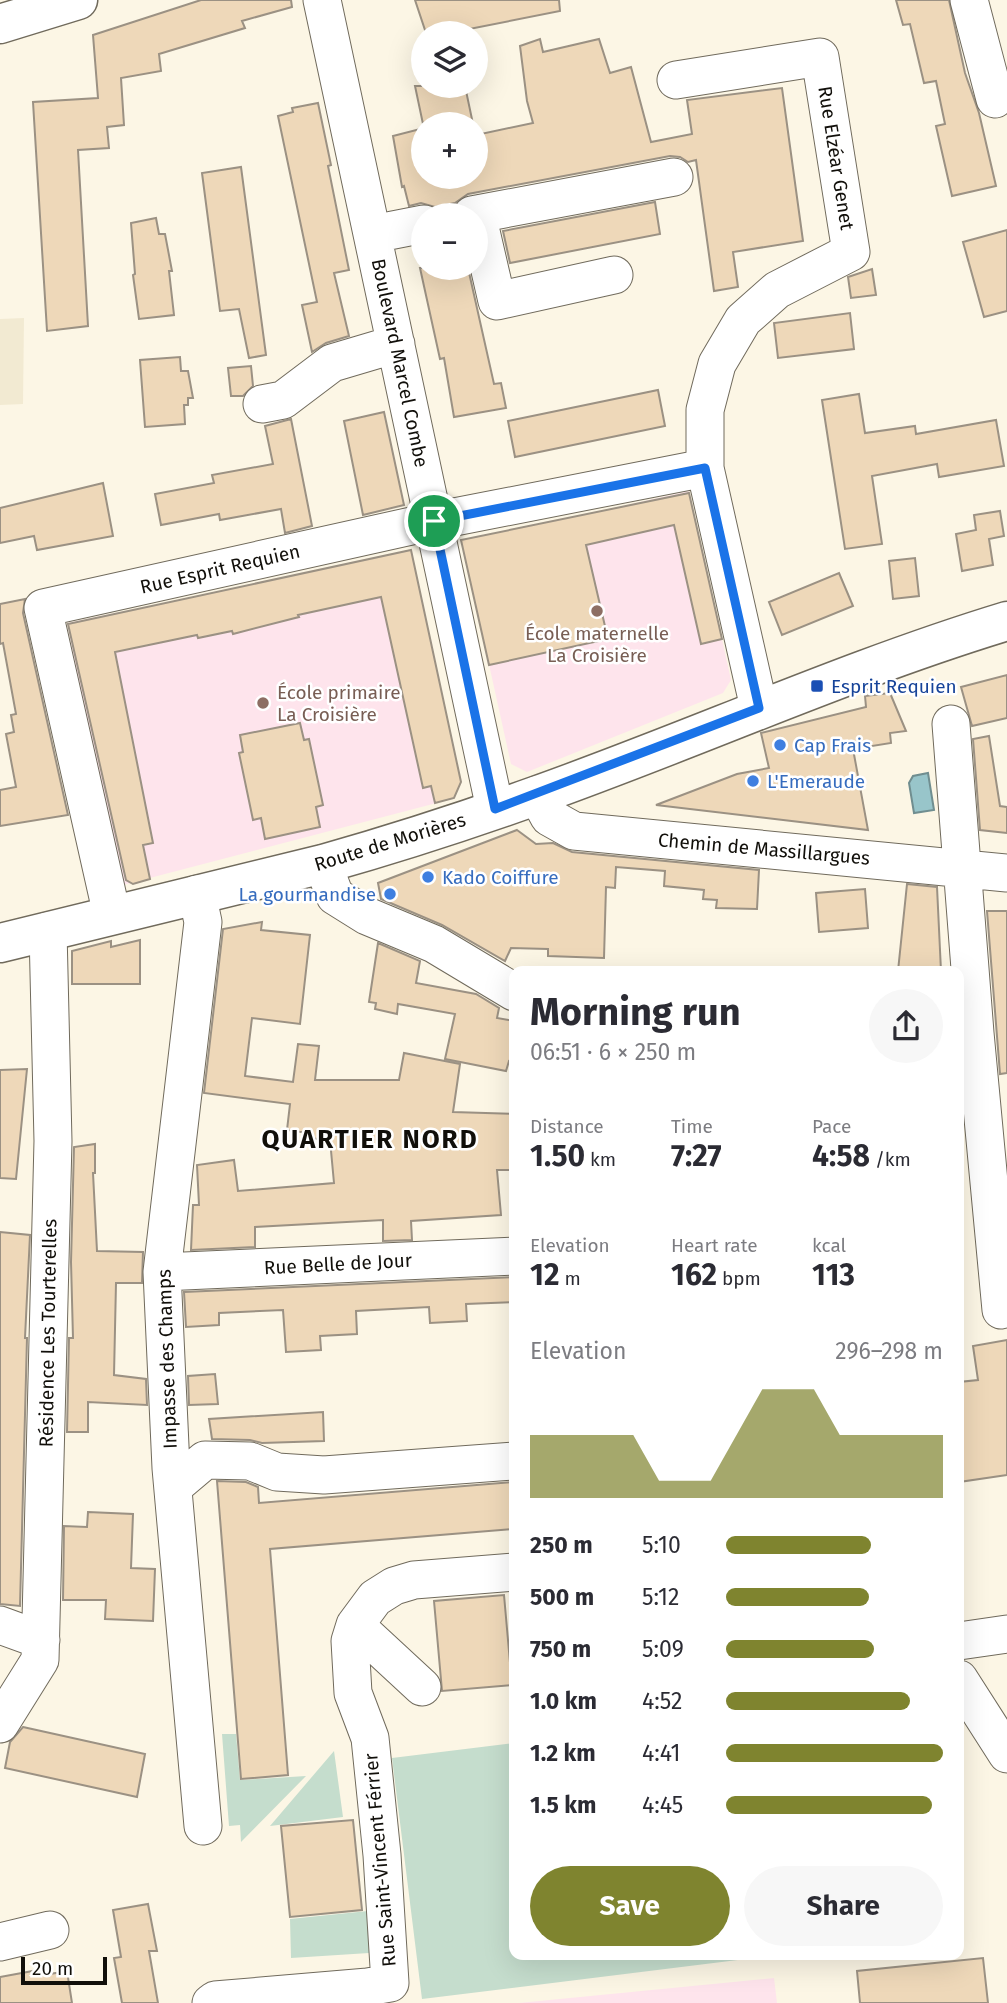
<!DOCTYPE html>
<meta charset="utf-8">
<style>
:root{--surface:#fff;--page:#f7f7f7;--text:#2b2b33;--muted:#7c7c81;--accent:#7f842f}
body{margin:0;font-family:"Fira Sans",sans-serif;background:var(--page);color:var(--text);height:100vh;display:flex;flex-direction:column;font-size:26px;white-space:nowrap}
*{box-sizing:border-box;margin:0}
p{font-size:23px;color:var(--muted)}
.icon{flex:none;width:38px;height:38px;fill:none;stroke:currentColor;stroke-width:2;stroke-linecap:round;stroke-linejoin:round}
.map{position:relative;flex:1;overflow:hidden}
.panel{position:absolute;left:509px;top:966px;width:455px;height:994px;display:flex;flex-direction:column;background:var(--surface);border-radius:14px;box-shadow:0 7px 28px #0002}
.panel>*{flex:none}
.fabs{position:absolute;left:411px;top:21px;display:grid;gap:14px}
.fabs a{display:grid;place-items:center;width:77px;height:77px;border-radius:50%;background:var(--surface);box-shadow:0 7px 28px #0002;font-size:35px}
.scale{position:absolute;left:21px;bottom:18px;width:86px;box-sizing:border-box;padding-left:7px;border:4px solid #110f0a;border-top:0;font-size:19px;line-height:24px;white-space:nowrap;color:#110f0a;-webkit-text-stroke:5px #fff;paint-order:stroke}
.pin{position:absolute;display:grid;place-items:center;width:60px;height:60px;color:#fff;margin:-30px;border:4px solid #fff;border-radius:50%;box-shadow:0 2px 7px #0007}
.round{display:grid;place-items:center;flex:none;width:74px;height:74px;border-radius:37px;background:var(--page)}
.headline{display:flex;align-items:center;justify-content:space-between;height:119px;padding:0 21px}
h1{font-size:38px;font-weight:700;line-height:52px}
.metrics{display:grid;grid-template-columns:repeat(3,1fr);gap:10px;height:119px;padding:7px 21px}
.metrics div{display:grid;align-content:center}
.metrics b{font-size:30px;font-weight:700}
.metrics small{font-size:19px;font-weight:400}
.metrics p{font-size:19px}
.chart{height:196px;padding:14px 21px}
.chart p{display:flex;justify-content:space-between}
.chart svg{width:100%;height:126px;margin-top:7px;fill:var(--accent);opacity:.7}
.primary-button{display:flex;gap:14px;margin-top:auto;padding:14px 21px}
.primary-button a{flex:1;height:80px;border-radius:42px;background:var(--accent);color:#fff;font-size:28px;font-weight:700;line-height:80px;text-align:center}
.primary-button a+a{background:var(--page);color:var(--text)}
ul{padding:0 21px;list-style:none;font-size:23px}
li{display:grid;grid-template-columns:112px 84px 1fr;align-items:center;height:52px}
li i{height:18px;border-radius:9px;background:var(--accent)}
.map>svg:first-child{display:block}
.built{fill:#f2ead2}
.education{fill:#fee4ec}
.green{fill:#c5ddcd}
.water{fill:#98c5ca;stroke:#708e90;stroke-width:2}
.building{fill:#eed8b9;stroke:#9b9183;stroke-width:2}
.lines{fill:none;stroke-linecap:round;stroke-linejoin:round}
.minor-casing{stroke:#706a5c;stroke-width:39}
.major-casing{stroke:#706a5c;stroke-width:41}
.minor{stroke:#fff;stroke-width:37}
.major{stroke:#fff;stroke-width:38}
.route-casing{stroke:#fff;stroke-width:14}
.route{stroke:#1a73e8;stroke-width:9}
.education-dot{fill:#8d6e63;stroke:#fff;stroke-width:2.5}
.transit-dot{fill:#1a4fb4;stroke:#fff;stroke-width:2.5}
.shop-dot{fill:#3f7fe0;stroke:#fff;stroke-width:2.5}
.labels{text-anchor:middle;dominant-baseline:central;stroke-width:5;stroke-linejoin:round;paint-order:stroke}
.street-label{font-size:19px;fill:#110f0a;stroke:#fff}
.education-label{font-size:19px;fill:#785e54;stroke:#fff}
.transit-label{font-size:19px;fill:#164399;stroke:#fff;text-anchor:start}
.shop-label{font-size:19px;fill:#366cbe;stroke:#fff;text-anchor:start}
.district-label{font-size:26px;font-weight:bold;letter-spacing:2px;fill:#110f0a;stroke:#fff}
</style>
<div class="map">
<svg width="1007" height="2003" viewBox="0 0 1007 2003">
<rect width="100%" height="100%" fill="#fcf6e5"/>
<path class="built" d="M24,318L23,404L0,405V319Z"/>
<path class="education" d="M689,491L731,680L723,693L527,772L511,764L462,542Z
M410,552L460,783L452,799L119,886L67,623Z
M774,1978L777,2003H519Z"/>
<path class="green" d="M222,1734H236L240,1780L306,1776L241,1842L240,1825L229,1826Z
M514,1743V1955H779L422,1999L392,1758Z
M334,1751L343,1817L270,1826Z
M368,1911L369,1953L291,1958L290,1919Z"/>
<path class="water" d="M928,773L934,810L914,813L909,783L913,776Z"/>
<path class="building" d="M201,0H291L292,7L242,21L245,28L159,54L161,71L121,78L124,125L107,127L109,148L78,150L88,326L47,331L33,102L98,98L93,35Z
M415,0H559L560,11L449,33H426Z
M896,0H949L965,73L979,113L996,186L952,196L936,126L945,124L936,81L924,83L910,24L903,25Z
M540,39L543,52L599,39L610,73L631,67L651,142L692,134L687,100L782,88L803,241L733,252L738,287L714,291L696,160L688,162L680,157L670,156L468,194L455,203L435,207L421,203L409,206L404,186L402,187L393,136L424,128V177H476V135L533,123L527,101L520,46Z
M415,86H465L473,124H423Z
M318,103L331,165L328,166L349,270L334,273L349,336L326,343L312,352L302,305L317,302L278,116L293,112L292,108Z
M241,167L266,355L249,358L239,309L220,311L202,173Z
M655,202L660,234L510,263L503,231Z
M156,218L159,234H165L172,271H169L174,315L139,319L133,275L135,274L131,223Z
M1007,230V311L984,317L963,242Z
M420,268H468L494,384L501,383L506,408L454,417L444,358L440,359Z
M872,269L876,295L851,298L848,277Z
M850,313L854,349L778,358L774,323Z
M180,357L181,371H188L193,398H188V405H184L185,424L145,427L140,360Z
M251,366L253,386L243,396H231L228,368Z
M658,390L665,426L515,457L508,421Z
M859,394L865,433L915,426L916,434L996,420L1004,466L939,477L937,464L872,476L882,544L845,549L822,400Z
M384,412L404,505L363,515L344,421Z
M291,419L312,526L285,533L281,509L220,520L219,514L161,525L155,494L214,483L212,475L273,464L265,426Z
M103,483L113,536L37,550L34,536L0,543V508Z
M689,493L722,639L701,644L674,525L586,545L608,639L489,665L461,540Z
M1000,511L1004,536L989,539L993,565L962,571L956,534L976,530L974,515Z
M411,550L461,782L454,798L435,803L431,786L423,788L381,597L298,615L299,617L233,634L232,631L198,638L197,635L115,652L153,843L143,845L150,879L133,884L126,880L68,624Z
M915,558L919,596L893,599L889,561Z
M839,573L853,606L782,635L769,602Z
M25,599L23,613L68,815L0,826V790L16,787L6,734L14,732L11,715L16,714L3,643L0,644V604Z
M1007,675V718L972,726L961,687Z
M890,693L906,731L890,733L891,743L853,749L868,830L656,805L737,774L769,768L761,733L866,707L865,696Z
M300,723L304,740L309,739L323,805L316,807L320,827L265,839L261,818L253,820L239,753L243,752L240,735Z
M989,736L1000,806L1007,807V833L980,830L973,739Z
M517,830L536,844L553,843L572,852L759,870L757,909L716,908L717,900L703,899L704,890L664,886L665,871L616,867L615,888L606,887L604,958L548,956V949L511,948L505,961L442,925L381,899L378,883Z
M907,884L937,887L941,971H898Z
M865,889L868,928L819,932L816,893Z
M987,911H1007V1073L1000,1074Z
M262,922L261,930L310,935L300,1024L252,1018L245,1076L293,1082L298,1044L319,1046L315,1080H399L404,1053L460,1064L453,1112L514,1114V1170H497L501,1215L411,1221L412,1240L383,1241V1220L255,1227V1247L191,1250L193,1205H199L197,1165L234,1160L238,1191L334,1183L330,1140L307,1138L308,1133L287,1130L290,1104L204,1093L223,929Z
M140,940V984H72V951L111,941V947Z
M378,943L420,961L416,983L476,994L499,1008L497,1018L514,1021V1063L509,1061L506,1071L445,1059L455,1014L398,1004L397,1014L375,1009L376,1003L369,1002Z
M27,1069L16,1179L0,1178V1070Z
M95,1144V1173H93L97,1251L143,1252L142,1283H116L114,1375L146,1379L147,1405L88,1402V1432H67L69,1338H73L71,1262L74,1147Z
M0,1232L30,1235L25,1338H27L20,1606L0,1604Z
M514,1277V1302L466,1304L467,1321L430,1323L429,1307L356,1311L357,1334L320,1336L321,1350L286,1352L283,1310L219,1313V1325L186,1327L184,1292Z
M1007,1340V1475L959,1482V1382L978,1380L973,1346Z
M215,1374L218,1404L189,1405L188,1376Z
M323,1412L324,1441L262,1443L250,1440L212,1439L209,1419Z
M217,1481L246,1482L258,1487L259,1503L514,1482V1529L270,1549L288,1775L241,1779Z
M88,1512L133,1514L131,1568L155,1569L153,1621L105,1619L106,1600H63L64,1526L87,1527Z
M504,1595L512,1685L442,1691L434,1601Z
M23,1727L145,1754L137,1797L5,1768L10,1742Z
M353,1820L362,1910L290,1917L281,1826Z
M148,1904L157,1951H149L158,2003H122L114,1958L121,1957L113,1910Z
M983,1958L988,2003H860L857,1971Z
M49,1968L50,1974L67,1971L72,2003H0V1977Z"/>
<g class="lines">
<defs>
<path id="minor" d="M322,0L495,809
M969,0L995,99
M676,80L820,57L851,252L777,290L743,320L717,364L705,410V468L759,708
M477,214L497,301L614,275
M472,215L674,177
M373,234L424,224
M262,404L283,400L332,363L396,344
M951,724L975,1033L1001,1310
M537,795L549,817L574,831L1007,873
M323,864L335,896L367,916L434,944L514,992
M197,894L203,922L162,1272L171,1468L203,1826
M112,915L43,608L434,521L705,468
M162,1272L514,1256
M173,1487L205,1460L250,1461L277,1472L324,1475L514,1461
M0,1625L41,1640
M355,1625L422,1687
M959,1641L1007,1634
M959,1679L1007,1754
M0,1724L40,1660L53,1141L48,931
M0,1942L50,1930
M211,2003L215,2000L368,1987L390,1983L382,1855L370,1738L353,1693L350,1641L355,1625L375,1598L394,1586L414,1580L514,1572"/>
<path id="major" d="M0,24L78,0
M0,943L323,864C394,844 465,821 535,796C693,740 846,670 1007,621"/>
</defs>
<use href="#minor" class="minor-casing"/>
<use href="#major" class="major-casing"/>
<use href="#minor" class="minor"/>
<use href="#major" class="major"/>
</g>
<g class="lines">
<defs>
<path id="route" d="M705,468L759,708L495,809L434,521Z"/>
</defs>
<use href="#route" class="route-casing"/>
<use href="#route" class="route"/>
</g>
<g class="education-dot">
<circle cx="597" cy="611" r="7"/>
<circle cx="263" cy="703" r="7"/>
</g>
<rect class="transit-dot" x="810" y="679" width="14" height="14" rx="3.5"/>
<g class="shop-dot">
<circle cx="780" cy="745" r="7"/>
<circle cx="753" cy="781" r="7"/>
<circle cx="428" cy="877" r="7"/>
<circle cx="390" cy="894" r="7"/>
</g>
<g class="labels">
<g class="street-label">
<text transform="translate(836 158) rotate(81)">Rue Elzéar Genet</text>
<text transform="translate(400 363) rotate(78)">Boulevard Marcel Combe</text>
<text transform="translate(220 569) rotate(-13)">Rue Esprit Requien</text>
<text transform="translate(390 842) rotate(-17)">Route de Morières</text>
<text transform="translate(764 849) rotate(5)">Chemin de Massillargues</text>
<text transform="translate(338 1264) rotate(-3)">Rue Belle de Jour</text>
<text transform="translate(48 1333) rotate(-89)">Résidence Les Tourterelles</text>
<text transform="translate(167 1359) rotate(-92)">Impasse des Champs</text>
<text transform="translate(380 1860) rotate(-95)">Rue Saint-Vincent Férrier</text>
</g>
<g class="education-label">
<text x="597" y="633">École maternelle<tspan x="597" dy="22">La Croisière</tspan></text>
<text x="277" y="692" text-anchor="start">École primaire<tspan x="277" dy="22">La Croisière</tspan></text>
</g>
<g class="transit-label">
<text x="831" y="686">Esprit Requien</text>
</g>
<g class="shop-label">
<text x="794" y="745">Cap Frais</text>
<text x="767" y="781">L'Emeraude</text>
<text x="442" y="877">Kado Coiffure</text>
<text x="376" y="894" text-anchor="end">La gourmandise</text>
</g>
<g class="district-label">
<text x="370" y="1139">QUARTIER NORD</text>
</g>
</g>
</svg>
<div class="fabs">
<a><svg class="icon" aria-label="layers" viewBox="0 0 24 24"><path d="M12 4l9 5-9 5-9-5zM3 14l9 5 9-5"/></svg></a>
<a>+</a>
<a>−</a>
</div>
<div class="scale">20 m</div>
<div class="pin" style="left:434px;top:521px;background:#1e9e55"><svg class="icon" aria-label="arrive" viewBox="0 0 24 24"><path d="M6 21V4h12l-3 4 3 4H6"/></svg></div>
<section class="panel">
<div class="headline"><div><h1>Morning run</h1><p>06:51 · 6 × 250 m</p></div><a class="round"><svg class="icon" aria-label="share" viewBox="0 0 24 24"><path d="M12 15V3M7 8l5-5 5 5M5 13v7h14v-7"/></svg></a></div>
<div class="metrics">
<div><p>Distance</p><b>1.50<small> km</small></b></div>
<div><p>Time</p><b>7:27</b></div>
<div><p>Pace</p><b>4:58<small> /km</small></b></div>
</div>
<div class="metrics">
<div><p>Elevation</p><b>12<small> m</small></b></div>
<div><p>Heart rate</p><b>162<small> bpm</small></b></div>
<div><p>kcal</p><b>113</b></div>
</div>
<div class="chart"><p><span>Elevation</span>296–298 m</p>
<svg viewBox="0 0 160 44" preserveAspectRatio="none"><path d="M0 44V22L10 22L20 22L30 22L40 22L50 38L60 38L70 38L80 22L90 6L100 6L110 6L120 22L130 22L140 22L150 22L160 22V44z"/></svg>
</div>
<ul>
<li><b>250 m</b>5:10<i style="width:67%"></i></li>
<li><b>500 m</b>5:12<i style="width:66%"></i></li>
<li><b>750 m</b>5:09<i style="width:68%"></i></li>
<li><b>1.0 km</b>4:52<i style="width:85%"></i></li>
<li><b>1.2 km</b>4:41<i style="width:100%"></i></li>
<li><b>1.5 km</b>4:45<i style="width:95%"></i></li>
</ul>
<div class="primary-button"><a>Save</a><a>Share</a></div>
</section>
</div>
